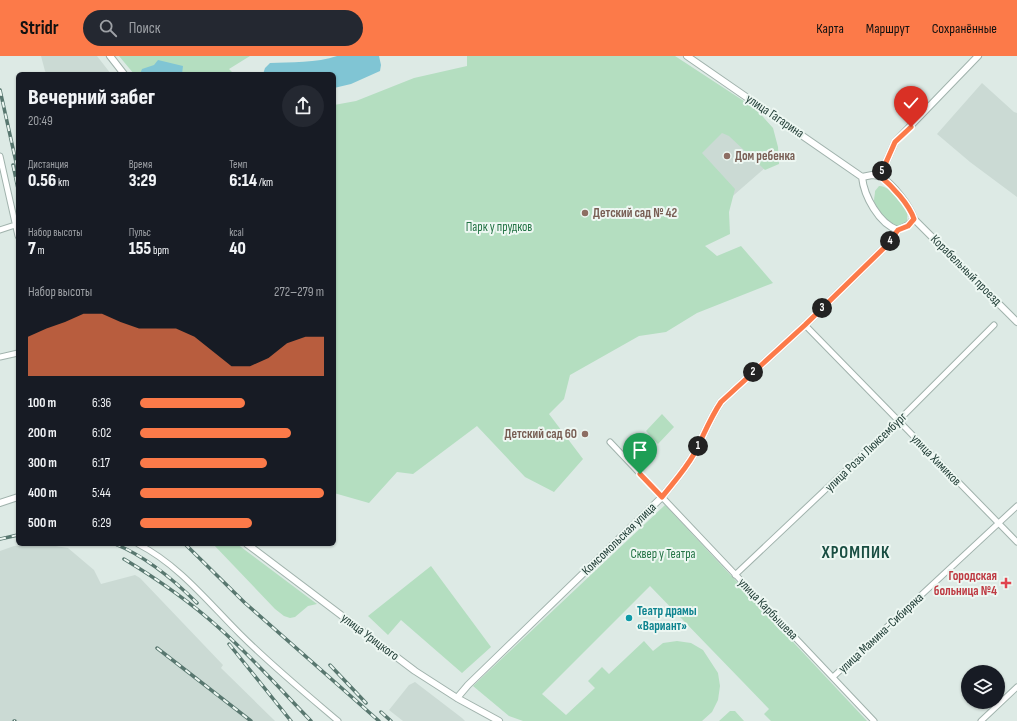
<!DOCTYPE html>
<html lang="ru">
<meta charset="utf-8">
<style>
:root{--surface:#171b24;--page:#242831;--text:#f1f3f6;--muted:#9ea1a6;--accent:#fc7a49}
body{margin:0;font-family:"Sofia Sans Condensed",sans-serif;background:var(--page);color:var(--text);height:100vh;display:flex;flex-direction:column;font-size:15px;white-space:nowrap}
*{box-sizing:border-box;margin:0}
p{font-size:13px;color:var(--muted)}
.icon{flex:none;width:22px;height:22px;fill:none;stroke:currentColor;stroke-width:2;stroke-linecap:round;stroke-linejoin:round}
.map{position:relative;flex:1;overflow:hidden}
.side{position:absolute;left:16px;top:16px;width:320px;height:474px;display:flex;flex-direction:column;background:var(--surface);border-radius:6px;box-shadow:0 1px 3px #0004}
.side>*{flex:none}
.tools{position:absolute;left:961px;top:609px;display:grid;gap:8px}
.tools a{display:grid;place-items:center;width:44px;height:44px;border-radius:50%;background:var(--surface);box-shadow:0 1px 3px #0004;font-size:20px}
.pin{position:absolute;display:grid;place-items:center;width:34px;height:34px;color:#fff;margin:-41px -17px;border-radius:50% 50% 50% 0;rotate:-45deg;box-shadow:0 0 4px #0007}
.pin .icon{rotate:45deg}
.km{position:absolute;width:20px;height:20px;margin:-10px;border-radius:50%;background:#222;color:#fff;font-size:11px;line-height:20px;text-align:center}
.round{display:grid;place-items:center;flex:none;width:42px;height:42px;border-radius:21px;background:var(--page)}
.headline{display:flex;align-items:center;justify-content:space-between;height:68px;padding:0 12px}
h1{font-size:22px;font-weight:800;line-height:30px}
.figures{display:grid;grid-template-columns:repeat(3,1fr);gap:6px;height:68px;padding:4px 12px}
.figures div{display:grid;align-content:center}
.figures b{font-size:17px;font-weight:800}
.figures small{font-size:11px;font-weight:400}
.figures p{font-size:11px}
.chart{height:112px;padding:8px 12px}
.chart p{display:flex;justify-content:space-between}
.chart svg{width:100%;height:72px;margin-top:4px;fill:var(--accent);opacity:.7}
ul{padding:0 12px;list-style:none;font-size:13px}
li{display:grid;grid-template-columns:64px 48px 1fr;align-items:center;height:30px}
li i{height:10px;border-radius:5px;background:var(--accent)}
header{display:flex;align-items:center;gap:24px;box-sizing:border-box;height:56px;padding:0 20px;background:var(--accent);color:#111}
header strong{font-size:19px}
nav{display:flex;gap:22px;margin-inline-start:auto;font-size:14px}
.search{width:280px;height:36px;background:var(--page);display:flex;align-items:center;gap:10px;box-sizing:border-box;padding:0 14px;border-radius:22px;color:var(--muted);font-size:15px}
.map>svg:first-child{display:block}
.built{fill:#cbdad4}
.green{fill:#b4dec0}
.water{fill:#80c5d4}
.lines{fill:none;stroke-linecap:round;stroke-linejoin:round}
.stream{stroke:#80c5d4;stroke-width:2}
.minor-casing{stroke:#a0b2ac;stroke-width:7}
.tertiary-casing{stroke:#a0b2ac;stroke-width:8}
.minor{stroke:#fff;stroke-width:5}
.tertiary{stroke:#fff;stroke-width:6}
.rail-casing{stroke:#58776f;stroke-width:3.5}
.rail{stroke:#edf7f2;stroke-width:2;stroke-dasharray:6;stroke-linecap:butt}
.route-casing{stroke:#fff;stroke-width:8}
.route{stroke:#fc7a49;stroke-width:5}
.education-dot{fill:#8d6e63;stroke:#edf7f2;stroke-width:1.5}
.health-dot{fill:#e0444e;stroke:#edf7f2;stroke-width:1.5}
.culture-dot{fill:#0f9aa8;stroke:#edf7f2;stroke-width:1.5}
.labels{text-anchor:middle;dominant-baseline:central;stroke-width:4;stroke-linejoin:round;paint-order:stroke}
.street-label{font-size:13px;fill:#1e3b34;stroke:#edf7f2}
.education-label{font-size:13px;font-weight:bold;fill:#785e54;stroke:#edf7f2;text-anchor:start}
.park-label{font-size:13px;fill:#257446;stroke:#edf7f2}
.health-label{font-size:13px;font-weight:bold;fill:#be3a42;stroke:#edf7f2;text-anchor:end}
.culture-label{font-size:13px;font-weight:bold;fill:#0d838f;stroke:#edf7f2;text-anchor:start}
.district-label{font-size:17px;font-weight:bold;letter-spacing:1px;fill:#194e42;stroke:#edf7f2}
</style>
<header>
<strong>Stridr</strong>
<div class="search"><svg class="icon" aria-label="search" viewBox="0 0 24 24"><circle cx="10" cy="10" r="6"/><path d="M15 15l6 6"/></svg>Поиск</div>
<nav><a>Карта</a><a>Маршрут</a><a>Сохранённые</a></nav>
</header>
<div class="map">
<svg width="1017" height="665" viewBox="0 0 1017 665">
<rect width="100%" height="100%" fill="#ddeae5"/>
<path class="built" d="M41,0H97L111,18H47L45,15Z
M982,27L1014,56L1017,57V141L970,106L937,78Z
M729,52L781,98L719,152L674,102Z
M43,488L68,492L94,514L101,528L135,519L140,522L223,609L221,612L275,665H0V495L14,490Z
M415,626L462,662L465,665H403L389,654L409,629Z"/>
<path class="green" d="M119,0H250L229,13L234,18H134Z
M467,0H675L756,53L773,72L778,91L779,108L765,114L729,80L722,77L702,97L735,133L729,156L730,178L705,190L717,200L741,190L773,227L697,257L666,276L639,280L570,319L564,343L549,358L583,403L554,436L525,421L477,370L413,418L397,416L369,447L334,437V49L356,45L414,22L467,10Z
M879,130C889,129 903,147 907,155C908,158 907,162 907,165C904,168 901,171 896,171C889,170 876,151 874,145C874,142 875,138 875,135Z
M662,358L674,371L658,388L646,375Z
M665,449L867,665H771L764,658L769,653L650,530L542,638L566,659L595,632L588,625L602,611L609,618L644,585L653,595L663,587L677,585L691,587L703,594L718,617L720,630L718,644L712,656L702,665H523L509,660L473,630Z
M213,488H237L317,548L308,550L295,561L290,562L284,560L275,553Z
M431,510L491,591L462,617L401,564L388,579L368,560Z
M730,655H735L744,665H719Z"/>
<path class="water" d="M337,0H379L381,9L380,15L351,28L334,32V18H263L265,12L270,7C290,6 317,7 337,0Z
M158,4L183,10L182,18H140L142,13L154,9Z"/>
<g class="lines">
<path class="stream" d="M17,81L18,80"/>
<defs>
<path id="minor" d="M0,100L18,180
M0,174L15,169
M805,269L1017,486
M0,301L18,297
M610,386L874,665
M138,488C179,509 208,546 240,578C271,609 305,637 338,665
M735,519L898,365L994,269
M833,621L1017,450
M981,665L1017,631"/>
<path id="tertiary" d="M110,0L124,18
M687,0L862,121
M872,119C875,119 878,120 881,121C893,128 910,150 914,163L908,169L898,174C879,168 864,140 862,121Z
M880,120L895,86L978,0
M914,163L1017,266
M0,447L18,441
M247,488L415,615L457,642L499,665
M457,642L468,629L662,441C673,427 685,414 694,398C703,381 710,362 721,346L805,269L886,190L898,174"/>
</defs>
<use href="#minor" class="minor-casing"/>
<use href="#tertiary" class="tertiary-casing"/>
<use href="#minor" class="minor"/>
<use href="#tertiary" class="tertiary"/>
<defs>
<path id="rail" d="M0,34L18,115
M13,109L18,133
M0,483L18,479
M115,488C147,501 173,523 197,547
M185,488L245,547L379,665
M124,503C157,523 189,545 218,571C251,600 280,633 311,665
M229,588L291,665
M157,592L251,665
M330,609L366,647
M381,656L391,665
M14,665H15"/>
</defs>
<use href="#rail" class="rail-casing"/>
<use href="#rail" class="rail"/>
</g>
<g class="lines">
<defs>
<path id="route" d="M640,418L662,441C673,427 685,414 694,398C703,381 710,362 721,346L805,269L886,190L898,174L908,170L914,163C909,148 892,130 880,120L895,86L911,71"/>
</defs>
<use href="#route" class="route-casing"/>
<use href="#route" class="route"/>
</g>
<g class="education-dot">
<circle cx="727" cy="100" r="4"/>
<circle cx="585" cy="157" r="4"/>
<circle cx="585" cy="378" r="4"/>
</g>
<path class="health-dot" d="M1004 521h4v4h4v4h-4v4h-4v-4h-4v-4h4z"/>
<circle class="culture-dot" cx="629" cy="562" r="4"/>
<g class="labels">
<g class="street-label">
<text transform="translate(775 60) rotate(34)">улица Гагарина</text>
<text transform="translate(966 214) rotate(45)">Корабельный проезд</text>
<text transform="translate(866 396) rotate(-44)">улица Розы Люксембург</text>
<text transform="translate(936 404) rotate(46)">улица Химиков</text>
<text transform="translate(619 483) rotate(-44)">Комсомольская улица</text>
<text transform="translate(768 553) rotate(46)">улица Карбышева</text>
<text transform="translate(881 577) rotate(-43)">улица Мамина-Сибиряка</text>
<text transform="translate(370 581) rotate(37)">улица Урицкого</text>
</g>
<g class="education-label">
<text x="735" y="100">Дом ребенка</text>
<text x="593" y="157">Детский сад № 42</text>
<text x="577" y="378" text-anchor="end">Детский сад 60</text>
</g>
<g class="park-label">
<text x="499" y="171">Парк у прудков</text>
<text x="663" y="498">Сквер у Театра</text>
</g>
<g class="health-label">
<text x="997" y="520">Городская<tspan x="997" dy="15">больница №4</tspan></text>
</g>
<g class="culture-label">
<text x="637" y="555">Театр драмы<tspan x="637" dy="15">«Вариант»</tspan></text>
</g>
<g class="district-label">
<text x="856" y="497">ХРОМПИК</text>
</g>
</g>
</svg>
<div class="tools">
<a><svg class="icon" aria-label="layers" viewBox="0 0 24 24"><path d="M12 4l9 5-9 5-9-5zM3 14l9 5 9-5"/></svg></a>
</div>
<div class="pin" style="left:640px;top:418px;background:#1e9e55"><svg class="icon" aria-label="arrive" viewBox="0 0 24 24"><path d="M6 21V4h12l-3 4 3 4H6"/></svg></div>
<div class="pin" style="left:911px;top:71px;background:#d93025"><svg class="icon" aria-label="check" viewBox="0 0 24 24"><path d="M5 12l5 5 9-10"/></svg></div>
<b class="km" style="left:698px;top:390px">1</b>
<b class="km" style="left:753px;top:316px">2</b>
<b class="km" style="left:822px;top:252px">3</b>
<b class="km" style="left:890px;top:185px">4</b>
<b class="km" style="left:882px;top:115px">5</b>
<section class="side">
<div class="headline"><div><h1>Вечерний забег</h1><p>20:49</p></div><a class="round"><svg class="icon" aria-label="share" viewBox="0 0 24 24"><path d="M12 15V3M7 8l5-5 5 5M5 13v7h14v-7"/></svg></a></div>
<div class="figures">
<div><p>Дистанция</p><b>0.56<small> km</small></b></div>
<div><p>Время</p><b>3:29</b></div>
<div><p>Темп</p><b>6:14<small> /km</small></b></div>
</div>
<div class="figures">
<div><p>Набор высоты</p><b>7<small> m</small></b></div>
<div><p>Пульс</p><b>155<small> bpm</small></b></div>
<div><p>kcal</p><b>40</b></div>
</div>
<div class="chart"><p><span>Набор высоты</span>272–279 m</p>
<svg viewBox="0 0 160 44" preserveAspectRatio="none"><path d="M0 44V20L10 15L20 11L30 6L40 6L50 11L60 15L70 15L80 15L90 20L100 29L110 38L120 38L130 33L140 24L150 20L160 20V44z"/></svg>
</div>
<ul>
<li><b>100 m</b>6:36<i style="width:57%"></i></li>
<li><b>200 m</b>6:02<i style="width:82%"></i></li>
<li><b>300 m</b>6:17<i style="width:69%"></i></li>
<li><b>400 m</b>5:44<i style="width:100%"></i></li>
<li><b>500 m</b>6:29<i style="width:61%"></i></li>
</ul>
</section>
</div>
